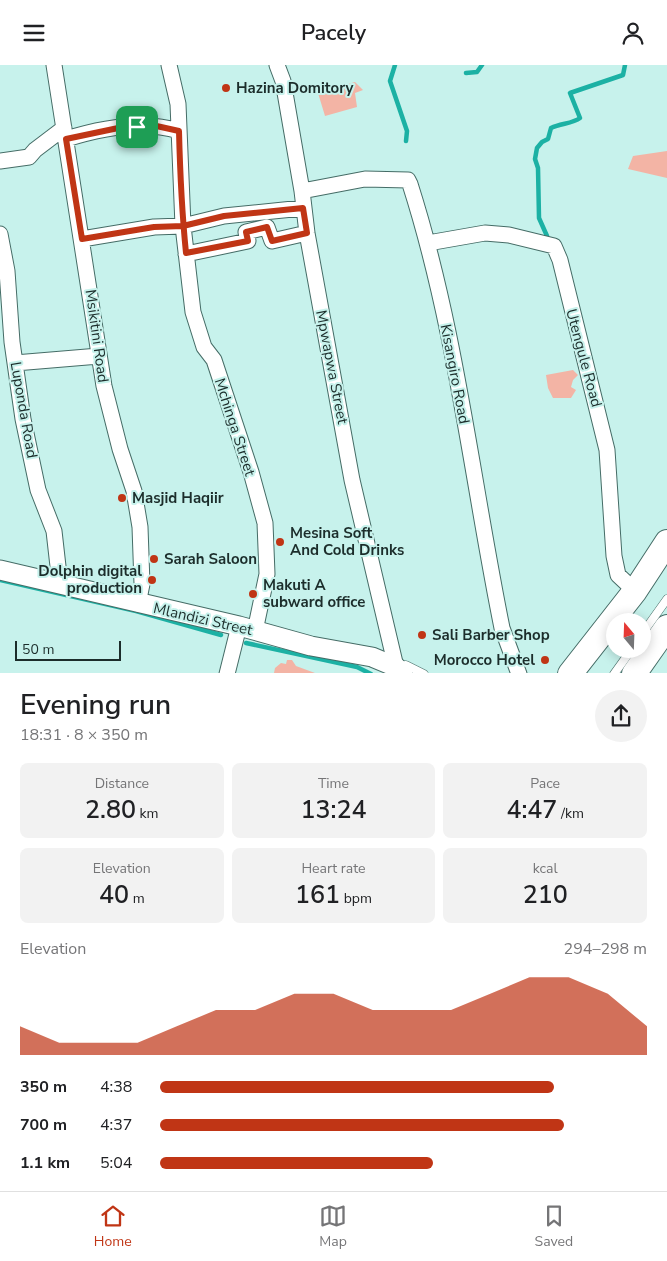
<!DOCTYPE html>
<meta charset="utf-8">
<style>
:root{--surface:#fff;--page:#f2f2f2;--text:#202124;--muted:#757577;--line:#e0e0e0;--accent:#c03515}
body{margin:0;font-family:"Nunito Sans",sans-serif;background:var(--page);color:var(--text);height:100vh;display:flex;flex-direction:column;font-size:19px;white-space:nowrap}
*{box-sizing:border-box;margin:0}
p{font-size:16px;color:var(--muted)}
.icon{flex:none;width:28px;height:28px;fill:none;stroke:currentColor;stroke-width:2;stroke-linecap:round;stroke-linejoin:round}
.map{position:relative;height:608px;overflow:hidden}
.sheet{display:flex;flex-direction:column;background:var(--surface);flex:1}
.sheet>*{flex:none}
.needle{width:32px;rotate:341deg}
.controls{position:absolute;left:606px;top:548px;display:grid;gap:10px}
.controls a{display:grid;place-items:center;width:45px;height:45px;border-radius:50%;background:var(--surface);box-shadow:0 2px 12px #0003;font-size:25px}
.scale{position:absolute;left:15px;bottom:12px;width:106px;box-sizing:border-box;padding-left:5px;border:2px solid #1c2d2b;border-top:0;font-size:14px;line-height:18px;white-space:nowrap;color:#1c2d2b;-webkit-text-stroke:4px #c7f2ec;paint-order:stroke}
.pin{position:absolute;display:grid;place-items:center;width:42px;height:42px;color:#fff;margin:-21px;border-radius:10px;box-shadow:0 2px 8px #0006}
.round{display:grid;place-items:center;flex:none;width:52px;height:52px;border-radius:26px;background:var(--page)}
.overview{display:flex;align-items:center;justify-content:space-between;height:85px;padding:0 20px}
h1{font-size:28px;font-weight:600;line-height:38px}
.figures{display:grid;grid-template-columns:repeat(3,1fr);gap:8px;height:85px;padding:5px 20px}
.figures div{display:grid;align-content:center;border-radius:8px;background:var(--page);text-align:center}
.figures b{font-size:25px;font-weight:600}
.figures small{font-size:14px;font-weight:400}
.figures p{font-size:14px}
.chart{height:140px;padding:10px 20px}
.chart p{display:flex;justify-content:space-between}
.chart svg{width:100%;height:90px;margin-top:5px;fill:var(--accent);opacity:.7}
ul{padding:0 20px;list-style:none;font-size:16px}
li{display:grid;grid-template-columns:80px 60px 1fr;align-items:center;height:38px}
li i{height:12px;border-radius:6px;background:var(--accent)}
header{display:flex;justify-content:space-between;align-items:center;height:65px;padding:0 20px;background:var(--surface);font-size:22px;font-weight:600}
.tab-bar{display:flex;justify-content:space-around;align-items:center;height:70px;border-top:1px solid var(--line);background:var(--surface);font-size:14px;color:var(--muted)}
.tab-bar a{display:grid;justify-items:center;gap:2px}
.tab-bar .selected{color:var(--accent)}
.map>svg:first-child{display:block}
.green{fill:#f3b4a5}
.lines{fill:none;stroke-linecap:round;stroke-linejoin:round}
.stream{stroke:#1cb1a4;stroke-width:4.5}
.service-casing{stroke:#456c66;stroke-width:9}
.minor-casing{stroke:#456c66;stroke-width:17}
.tertiary-casing{stroke:#456c66;stroke-width:21}
.primary-casing{stroke:#456c66;stroke-width:26}
.service{stroke:#fff;stroke-width:8}
.minor{stroke:#fff;stroke-width:15}
.tertiary{stroke:#fff;stroke-width:19}
.primary{stroke:#fff;stroke-width:24}
.route-casing{stroke:#fff;stroke-width:10}
.route{stroke:#c03515;stroke-width:6}
.poi-dot{fill:#c03515;stroke:#c7f2ec;stroke-width:2}
.labels{text-anchor:middle;dominant-baseline:central;stroke-width:4;stroke-linejoin:round;paint-order:stroke}
.poi-label{font-size:15px;font-weight:bold;fill:#1c2d2b;stroke:#c7f2ec;text-anchor:start}
.street-label{font-size:15px;fill:#1c2d2b;stroke:#c7f2ec}
</style>
<header><svg class="icon" aria-label="menu" viewBox="0 0 24 24"><path d="M4 6h16M4 12h16M4 18h16"/></svg>Pacely<svg class="icon" aria-label="person" viewBox="0 0 24 24"><circle cx="12" cy="8" r="4"/><path d="M4 21q1-7 8-7t8 7"/></svg></header>
<div class="map">
<svg width="667" height="609" viewBox="0 0 667 609">
<rect width="100%" height="100%" fill="#c7f2ec"/>
<path class="green" d="M355,17L363,25L355,28L357,42L325,51L318,28Z
M667,86V113L628,104L633,91Z
M573,305L578,310L573,315L571,322L576,325L571,333H553L548,323L546,310Z
M287,595H292L296,601L315,608H274L275,603L281,598L286,599Z"/>
<g class="lines">
<path class="stream" d="M395,0L390,16L407,66L406,76
M466,8L477,7L482,0
M547,171L539,153L538,103L535,94L537,83L542,77L548,74L551,63C561,58 572,59 580,53L570,28L623,10L625,0
M0,515L136,546L221,570
M246,578L357,602L371,609"/>
<defs>
<path id="service" d="M642,569L667,534
M400,601L406,600L424,609
M614,609L632,584"/>
<path id="minor" d="M54,0L104,321L120,384L134,426L140,462L142,519L138,539
M169,0L178,39L183,161L193,247L204,282L214,295L251,407L265,458L267,509L255,566
M277,0L283,16L302,126L307,168L352,415L396,602
M66,74C101,63 144,55 179,66
M0,96L29,92L35,85L64,63
M302,126L365,114L408,115L410,119C456,263 472,415 502,563L519,609
M0,169L7,206L12,277L23,354L38,425L54,466L60,519
M82,174L154,162L183,161L224,151L303,143
M428,178L485,168L509,170L554,181L560,195L607,385L614,491L618,510L635,526
M186,189L248,176L246,167L267,162L272,176L307,168
M15,298L99,291
M227,609L239,561"/>
<path id="tertiary" d="M0,505L239,561L311,581L372,592L396,602L403,609"/>
<path id="primary" d="M570,609L635,526L667,477
M634,609L667,562"/>
</defs>
<use href="#service" class="service-casing"/>
<use href="#minor" class="minor-casing"/>
<use href="#tertiary" class="tertiary-casing"/>
<use href="#primary" class="primary-casing"/>
<use href="#service" class="service"/>
<use href="#minor" class="minor"/>
<use href="#tertiary" class="tertiary"/>
<use href="#primary" class="primary"/>
</g>
<g class="lines">
<defs>
<path id="route" d="M137,62H123L66,74L82,174L154,162L183,161L224,151L303,143L307,168L272,176L267,162L246,167L248,176L186,188C182,148 180,107 179,66L152,60L137,62"/>
</defs>
<use href="#route" class="route-casing"/>
<use href="#route" class="route"/>
</g>
<g class="poi-dot">
<circle cx="226" cy="23" r="5"/>
<circle cx="122" cy="433" r="5"/>
<circle cx="280" cy="477" r="5"/>
<circle cx="154" cy="494" r="5"/>
<circle cx="152" cy="515" r="5"/>
<circle cx="253" cy="529" r="5"/>
<circle cx="422" cy="570" r="5"/>
<circle cx="545" cy="595" r="5"/>
</g>
<g class="labels">
<g class="poi-label">
<text x="236" y="23">Hazina Domitory</text>
<text x="132" y="433">Masjid Haqiir</text>
<text x="290" y="468">Mesina Soft<tspan x="290" dy="17">And Cold Drinks</tspan></text>
<text x="164" y="494">Sarah Saloon</text>
<text x="142" y="506" text-anchor="end">Dolphin digital<tspan x="142" dy="17">production</tspan></text>
<text x="263" y="520">Makuti A<tspan x="263" dy="17">subward office</tspan></text>
<text x="432" y="570">Sali Barber Shop</text>
<text x="535" y="595" text-anchor="end">Morocco Hotel</text>
</g>
<g class="street-label">
<text transform="translate(97 271) rotate(82)">Msikitini Road</text>
<text transform="translate(584 293) rotate(75)">Utengule Road</text>
<text transform="translate(332 302) rotate(79)">Mpwapwa Street</text>
<text transform="translate(455 309) rotate(79)">Kisangiro Road</text>
<text transform="translate(24 345) rotate(80)">Luponda Road</text>
<text transform="translate(235 362) rotate(72)">Mchinga Street</text>
<text transform="translate(203 554) rotate(13)">Mlandizi Street</text>
</g>
</g>
</svg>
<div class="controls">
<a><svg class="needle" viewBox="-14 -14 28 28"><path d="M0-13l5 13h-10z" fill="#e53935"/><path d="M0 13l5-13h-10z" fill="#757577"/></svg></a>
</div>
<div class="scale">50 m</div>
<div class="pin" style="left:137px;top:62px;background:#1e9e55"><svg class="icon" aria-label="arrive" viewBox="0 0 24 24"><path d="M6 21V4h12l-3 4 3 4H6"/></svg></div>
</div>
<section class="sheet">
<div class="overview"><div><h1>Evening run</h1><p>18:31 · 8 × 350 m</p></div><a class="round"><svg class="icon" aria-label="share" viewBox="0 0 24 24"><path d="M12 15V3M7 8l5-5 5 5M5 13v7h14v-7"/></svg></a></div>
<div class="figures">
<div><p>Distance</p><b>2.80<small> km</small></b></div>
<div><p>Time</p><b>13:24</b></div>
<div><p>Pace</p><b>4:47<small> /km</small></b></div>
</div>
<div class="figures">
<div><p>Elevation</p><b>40<small> m</small></b></div>
<div><p>Heart rate</p><b>161<small> bpm</small></b></div>
<div><p>kcal</p><b>210</b></div>
</div>
<div class="chart"><p><span>Elevation</span>294–298 m</p>
<svg viewBox="0 0 160 44" preserveAspectRatio="none"><path d="M0 44V30L10 38L20 38L30 38L40 30L50 22L60 22L70 14L80 14L90 22L100 22L110 22L120 14L130 6L140 6L150 14L160 30V44z"/></svg>
</div>
<ul>
<li><b>350 m</b>4:38<i style="width:81%"></i></li>
<li><b>700 m</b>4:37<i style="width:83%"></i></li>
<li><b>1.1 km</b>5:04<i style="width:56%"></i></li>
</ul>
</section>
<nav class="tab-bar">
<a class="selected"><svg class="icon" aria-label="home" viewBox="0 0 24 24"><path d="M3 11l9-7 9 7M6 9v11h12V9"/></svg>Home</a>
<a><svg class="icon" aria-label="map" viewBox="0 0 24 24"><path d="M3 6l6-2 6 2 6-2v14l-6 2-6-2-6 2zM9 4v14M15 6v14"/></svg>Map</a>
<a><svg class="icon" aria-label="saved" viewBox="0 0 24 24"><path d="M7 4h10v16l-5-4-5 4z"/></svg>Saved</a>
</nav>
